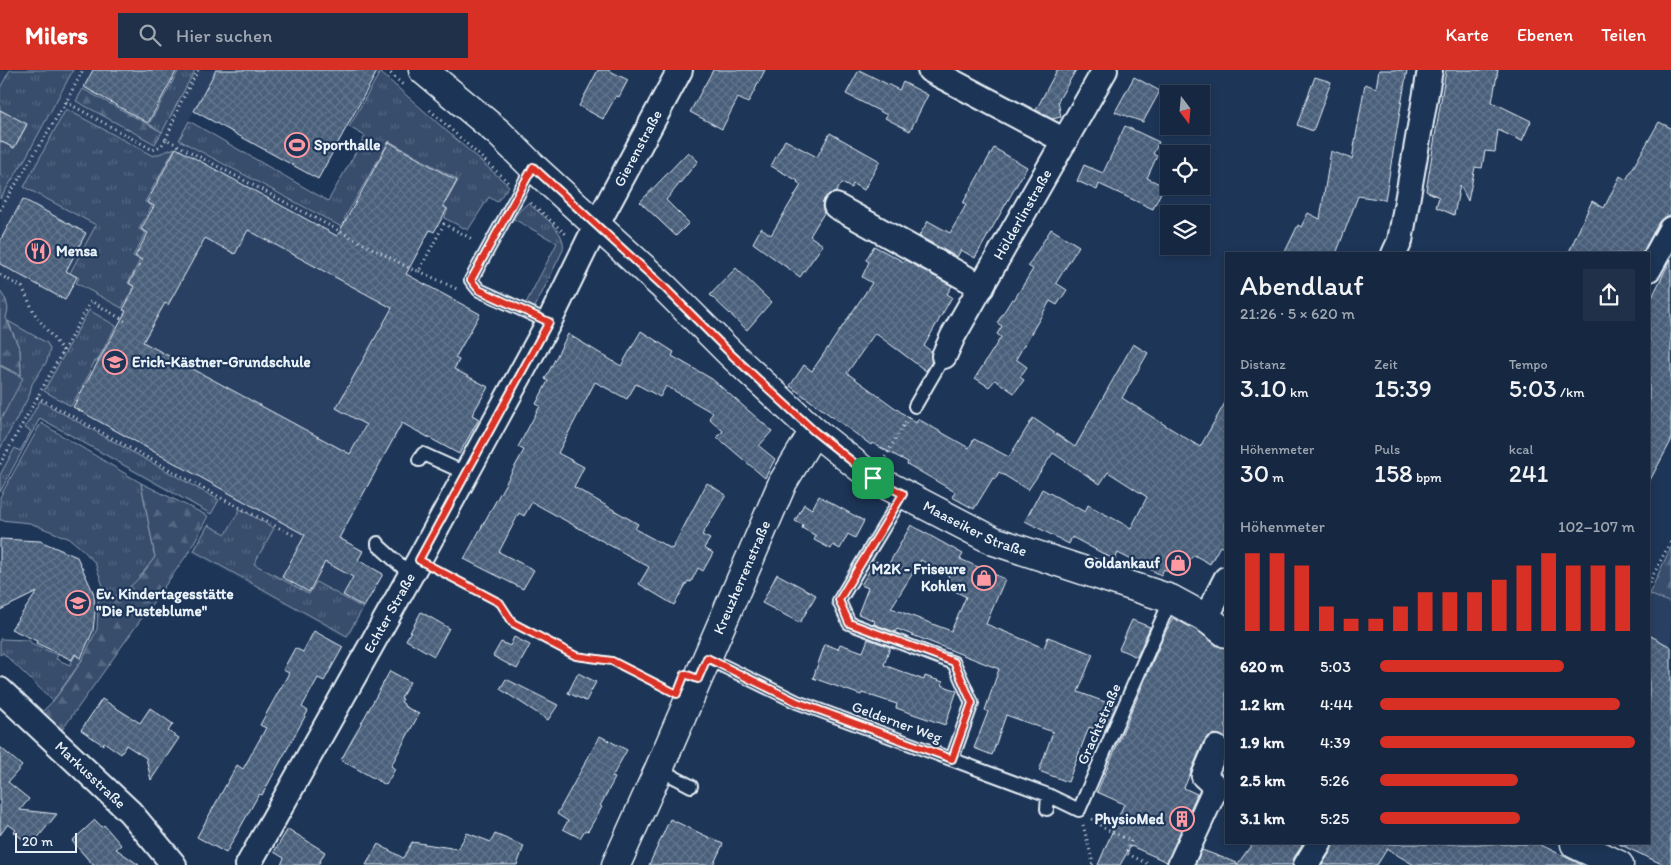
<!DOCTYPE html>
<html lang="de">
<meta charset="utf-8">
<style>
:root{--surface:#162841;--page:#1f3048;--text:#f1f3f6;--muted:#9ea6b1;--line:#35445a;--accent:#d93025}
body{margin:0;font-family:Itim,sans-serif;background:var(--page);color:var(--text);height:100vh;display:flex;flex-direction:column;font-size:19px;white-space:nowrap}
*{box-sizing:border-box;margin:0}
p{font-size:16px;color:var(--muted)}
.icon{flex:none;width:28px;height:28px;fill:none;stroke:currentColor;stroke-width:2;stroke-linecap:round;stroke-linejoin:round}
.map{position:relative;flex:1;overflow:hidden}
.side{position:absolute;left:1225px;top:182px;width:425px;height:592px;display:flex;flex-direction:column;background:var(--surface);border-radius:0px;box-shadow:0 2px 8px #0003,0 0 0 1px var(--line)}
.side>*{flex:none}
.needle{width:32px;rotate:164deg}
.tools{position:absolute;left:1160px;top:15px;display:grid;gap:10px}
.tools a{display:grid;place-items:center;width:50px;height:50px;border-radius:0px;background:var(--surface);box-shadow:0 2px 8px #0003,0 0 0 1px var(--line);font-size:25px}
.scale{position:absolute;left:15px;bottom:12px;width:62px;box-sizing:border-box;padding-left:5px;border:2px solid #e8f1f8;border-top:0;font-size:14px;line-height:18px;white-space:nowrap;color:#e8f1f8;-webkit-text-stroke:4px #1d3557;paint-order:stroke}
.pin{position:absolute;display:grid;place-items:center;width:42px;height:42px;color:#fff;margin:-21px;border-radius:10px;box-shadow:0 2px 8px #0006}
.round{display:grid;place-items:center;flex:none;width:52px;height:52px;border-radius:0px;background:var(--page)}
.headline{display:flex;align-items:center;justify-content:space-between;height:85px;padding:0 15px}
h1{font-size:28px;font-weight:600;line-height:38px}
.metrics{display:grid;grid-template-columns:repeat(3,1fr);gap:8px;height:85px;padding:5px 15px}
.metrics div{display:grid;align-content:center}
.metrics b{font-size:25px;font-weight:600}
.metrics small{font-size:14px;font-weight:400}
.metrics p{font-size:14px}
.chart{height:140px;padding:10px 15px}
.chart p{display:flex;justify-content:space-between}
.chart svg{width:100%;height:90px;margin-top:5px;stroke:var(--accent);stroke-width:6}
ul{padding:0 15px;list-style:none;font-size:16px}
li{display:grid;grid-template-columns:80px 60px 1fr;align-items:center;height:38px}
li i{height:12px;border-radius:6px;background:var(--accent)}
header{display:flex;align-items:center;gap:30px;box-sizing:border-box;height:70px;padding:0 25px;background:var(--accent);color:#fff}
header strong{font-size:24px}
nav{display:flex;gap:28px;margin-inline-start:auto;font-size:18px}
.search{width:350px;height:45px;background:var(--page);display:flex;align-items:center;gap:12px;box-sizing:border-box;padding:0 18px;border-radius:0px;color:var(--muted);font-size:19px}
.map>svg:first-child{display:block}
.built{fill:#2a4162}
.grass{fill:url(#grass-tufts);stroke:#909fb2}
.forest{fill:url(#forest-firs);stroke:#909fb2}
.pitch{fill:#374d6c;stroke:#909fb2}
.building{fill:url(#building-cross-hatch);stroke:#e8f1f8;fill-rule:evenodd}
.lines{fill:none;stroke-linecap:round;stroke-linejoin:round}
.lane-casing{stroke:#e8f1f8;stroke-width:16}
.street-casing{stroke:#e8f1f8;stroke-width:28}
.secondary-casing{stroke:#e8f1f8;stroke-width:31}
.path{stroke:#e8f1f8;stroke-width:3;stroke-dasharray:1 4;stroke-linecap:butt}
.lane{stroke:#1d3557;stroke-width:12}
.street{stroke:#1d3557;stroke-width:24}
.secondary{stroke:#1d3557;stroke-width:28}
.route-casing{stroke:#fff;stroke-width:10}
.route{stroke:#d93025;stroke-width:6}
.labels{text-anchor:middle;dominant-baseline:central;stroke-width:4.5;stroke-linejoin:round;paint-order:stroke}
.poi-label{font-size:15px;font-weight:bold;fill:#e8f1f8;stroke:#1d3557;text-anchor:start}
.street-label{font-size:15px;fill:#e8f1f8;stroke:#1d3557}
</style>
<header>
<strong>Milers</strong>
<div class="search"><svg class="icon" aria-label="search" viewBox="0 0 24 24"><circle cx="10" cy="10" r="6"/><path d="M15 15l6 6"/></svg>Hier suchen</div>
<nav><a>Karte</a><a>Ebenen</a><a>Teilen</a></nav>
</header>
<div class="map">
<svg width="1671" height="795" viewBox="0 0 1671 795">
<defs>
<pattern id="grass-tufts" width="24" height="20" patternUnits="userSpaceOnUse" patternTransform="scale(1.25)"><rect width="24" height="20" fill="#374d6c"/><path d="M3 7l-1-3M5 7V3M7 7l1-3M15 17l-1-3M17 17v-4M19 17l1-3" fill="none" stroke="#546782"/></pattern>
<pattern id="forest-firs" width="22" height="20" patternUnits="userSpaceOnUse" patternTransform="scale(1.25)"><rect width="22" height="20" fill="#374d6c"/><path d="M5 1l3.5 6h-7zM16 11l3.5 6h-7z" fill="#546782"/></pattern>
<pattern id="building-cross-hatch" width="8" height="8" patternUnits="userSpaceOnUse" patternTransform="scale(1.25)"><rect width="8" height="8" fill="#495e7a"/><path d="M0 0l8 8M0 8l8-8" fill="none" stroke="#63768e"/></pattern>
</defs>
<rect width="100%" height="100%" fill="#1d3557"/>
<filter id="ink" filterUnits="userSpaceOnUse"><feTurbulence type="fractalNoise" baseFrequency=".02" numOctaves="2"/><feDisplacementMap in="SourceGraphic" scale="10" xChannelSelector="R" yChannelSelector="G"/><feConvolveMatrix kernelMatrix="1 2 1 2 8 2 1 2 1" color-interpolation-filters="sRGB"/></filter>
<g filter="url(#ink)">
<path class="built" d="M0,0H216L178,70L414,197L410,205L480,244L457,288L461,290L457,298L490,318L474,344L480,349L460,385L403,355L341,467L365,481L359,490L383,503L348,569L191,482L211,446L40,350L0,423Z
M1649,524L1671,533V795H1663L1616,774H1649Z"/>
<path class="grass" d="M10,0H73L25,89L0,129V71L14,78L27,55L0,40V18Z
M179,0H195L162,62L149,54Z
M380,2L509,116L497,132L489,127L468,160L444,148L448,139L444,136L458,110L389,71L344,149L413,186L409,193L179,70L189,51L328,131L365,66L349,57Z
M66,39L153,86L175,78L145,132L152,136L139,159L146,163L133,186L140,190L128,213L134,217L122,238L76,213L79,208L70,203L96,155L24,117Z
M528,133C540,144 567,161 563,180L534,239L525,235L557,173L512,148Z
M89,240L116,256L97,291H95L90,300L91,301L71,336L44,321Z
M8,251L47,273L50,279L47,291L32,314L29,326L0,379V295L21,305L20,280Z
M40,331L219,430L211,444L40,348L0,422V405L15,378L20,381L31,361L25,358Z
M41,353L141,413L155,487C142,504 130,524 108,530L95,493L83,480L70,469L30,453L0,450V427Z
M240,439L274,458L254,494L309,524L316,512L363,538L347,566L194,481L208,455L226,464Z
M0,569L29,570L33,575L58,585L56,589L70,595L75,585L82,590L53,631L3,583L0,585Z"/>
<path class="forest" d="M83,19L162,62L155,74L76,31Z
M0,221L6,230L8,239L6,248L20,280L21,305L0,295Z
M141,413L208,446L189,482L62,660L42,642L53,631L69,610L82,590L97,559L98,531C127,526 138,510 155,487Z
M1671,477V533L1649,524Z"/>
<path class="pitch" d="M0,296L23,308L0,351Z"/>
<path class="building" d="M93,0H177L148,53L84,17Z
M216,0H378L318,109L194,41Z
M598,0H608L628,10L619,27L616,26L603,49L579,36Z
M713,0H765L748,33L738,28L722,59L690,42Z
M859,0L899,20L903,12L928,25L910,61L885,48L887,45L846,24Z
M1057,0H1076L1058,31L1061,47L1052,49L1036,40Z
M1379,0H1407L1385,130L1358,126L1336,184H1284L1298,155L1301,157L1308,143L1320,149L1331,81L1352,89L1365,14L1376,18Z
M1446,0H1498L1492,32L1531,51L1522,71L1498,60L1495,82L1485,81L1482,98L1475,97L1468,131L1460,115L1454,145L1436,137L1439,127L1426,121Z
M1134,7L1160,21L1143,52L1115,42Z
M1315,7L1331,12L1313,61L1297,55Z
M0,40L27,54L14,78L0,71Z
M1659,52L1671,58V145L1664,147L1659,152L1642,184H1568L1592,131L1604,138L1620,106L1626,110Z
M1125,56L1159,72L1153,84L1157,86L1147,108L1164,116L1153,139L1099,114L1097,120L1077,111L1084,95L1103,103Z
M830,63L880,91L864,120L853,114L851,118L842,113L836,122L829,124L824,129L822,136L824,143L810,166L823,175L800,207L753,173L761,158L771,165L801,115L797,112L798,111L771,96L785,70L817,87Z
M389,72L457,111L443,136L447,139L434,162L430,160L406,204L480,244L455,288L459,290L454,299L488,317L472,345L479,349L459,384L402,353L339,468L363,481L358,490L383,504L364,537L343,525L353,507L325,492L309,522L282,507L305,465L73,337L126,241L123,240L135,217L129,213L142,190L135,186L148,163L141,159L154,136L147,132L176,78L337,166ZM248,160L392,238L336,338L366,355L350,384L143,272L165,233L168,235L205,168L235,184Z
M994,78L1027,97L975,188L961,180L957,187L919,166L928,151L950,163L966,135L963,133Z
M688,82L698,91L666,130L689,153L676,166L640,132Z
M23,129L86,163L66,201L77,207L65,230L0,194V171Z
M1051,159L1079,176L1056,213L1067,220L1057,235L1050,231L1016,289L1027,297L1020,307L1024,310L1014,323L995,310L989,317L975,308L1001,267L997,264L1002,256L997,253L1012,229L1014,230L1033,199L1028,196Z
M874,176L904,192L905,190L952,216L947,224L952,227L924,276L931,281L932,291L926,301L875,263L847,303L916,353L918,349L969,378L974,369L1009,387L1033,348L1075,377L1133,274L1148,283L1122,328L1200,377L1226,331V479L1220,476L1210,494L1194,485L1176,505L1164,499L1161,505L1118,483L1115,490L1072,467L1069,474L1025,451L1042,419L1085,442L1088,435L1131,458L1147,427L1108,402L1100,414L1053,383L1028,420L999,402L995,409L993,408L974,439L952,427L955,422L907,394L908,392L872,373L871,375L790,316L804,295L812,301L872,213L862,207L869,192L866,190Z
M1671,189V371L1649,412V233Z
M736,198L771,232L747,260L710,225Z
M641,261L674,282L672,286L712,309L772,361L759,376L775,389L765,408L717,367L723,361L709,348L713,343L666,316L660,327L636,314L627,329L595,312L558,383L584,397L574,417L638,454L635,459L672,479L707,413L726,425L702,465L710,469L704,478L713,483L703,501L698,498L691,512L688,511L674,535L639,514L649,497L532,432L524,446L519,443L499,482L534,500L523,519L464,489L524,380L518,377L540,336L536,334L548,311L545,309L568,264L621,296Z
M819,426L864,451L855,468L848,464L840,479L833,475L831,479L814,470L816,466L802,458L803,455L795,451L804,434L812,439Z
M911,455L963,484L960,489L1005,509L986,554L1044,578L1048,567L1093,584L1078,622L1116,636L1104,662L1089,657L1068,712L1039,701L1053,662L1006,645L992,685L974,678L988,642L985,640L999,599L897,559L895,562L874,554L875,551L858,544L868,518L861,515L876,491L887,497ZM921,490L949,506L944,515L966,527L951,561L891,538Z
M0,469L40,471L77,487L94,524L95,542L93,561L81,588L75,584L72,590L36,573L37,571L11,559L37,522L0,540Z
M777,504L816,525L800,553L762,533Z
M421,542L449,558L434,586L406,570Z
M1173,548L1198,561L1217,576L1226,578V669L1221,665L1214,664L1207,667L1203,673L1184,718L1197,724L1167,792L1131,776L1120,795H1098L1124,734L1097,722L1165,563Z
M1132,550L1150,557L1137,587L1119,579Z
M314,561L343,577L324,611L318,608L302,637L308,641L262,725L259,724L226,783L197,767L237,695L243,699L266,658L260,655L289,603L283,600L295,578L303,582Z
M1649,565L1671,577V795H1664L1619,774H1649Z
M514,567L530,575L517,599L493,586L501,572L510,576Z
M868,569L890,577L884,595L924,610L925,606L943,612L942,615L957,621L945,655L896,638L897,634L862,623L861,625L813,608L825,574L838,579L840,574L863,582Z
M390,601L410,612L401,628L403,629L401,632L404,634V636L419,644L391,696L395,699L386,715L341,690Z
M578,603L596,612L586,631L568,623Z
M506,609L558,635L548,650L500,619Z
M102,629L140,653L150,638L173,654L168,661L179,668L151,710L146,688L126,675L121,684L104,672L103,675L81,660Z
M600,666L627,680L612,707L615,708L600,736L602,737L588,761L585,760L580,768L563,759L568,751L557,744Z
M0,677L22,696L8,712L29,729L20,740L57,744L31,776L14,762L16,760L8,754L0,765Z
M670,749L723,774L713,795H649Z
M95,750L102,757L104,755L121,775L116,779L139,795H93L72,771Z
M288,759L325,782L318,795H281L284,788L274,782Z
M467,763L491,772L495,764L524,776L517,795H366L378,774L403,788L412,772L458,779Z
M1252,774H1303L1294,788L1292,795H1237Z
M1333,774H1539L1582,795H1414L1387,779L1377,795H1322L1331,781Z
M1202,780L1237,793V795H1195Z"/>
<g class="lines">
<defs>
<path id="lane" d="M533,97L471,210L479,220L549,252
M915,336L944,286
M419,390L423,384L465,403
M903,425L839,531L849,553L954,593L972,633L952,689
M378,473V475L410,504
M707,588L797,632L1048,725L1079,740L1171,529
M659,699L691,716
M1047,739L1048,725"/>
<g id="street">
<path d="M930,0L1065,71"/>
<path d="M836,136L982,217"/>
<path d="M1394,184L1400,171L1430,0"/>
<path d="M1649,199L1671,159"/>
<path id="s1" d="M944,286L953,266L1105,0"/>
<path d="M1206,548L1226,509"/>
<path id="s2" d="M0,620L130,742L174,795"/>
<path id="s3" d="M248,795L419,490L549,252L596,156L680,0"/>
<path d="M1180,795L1216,717L1204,706L1216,678"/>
<path d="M1306,795L1319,774"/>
</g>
<g id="secondary">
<path id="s4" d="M423,0L499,63L533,97L664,217L733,286L814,361L873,408L994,471L1171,529L1206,548L1226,563"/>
<path d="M1575,774L1619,795"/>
<path id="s5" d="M616,795L659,699L783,412L814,361"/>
</g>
</defs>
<use href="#lane" class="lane-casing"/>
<use href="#street" class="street-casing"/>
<use href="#secondary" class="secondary-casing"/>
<path class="path" d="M387,0L403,15
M66,32L153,80L162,75L166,69L413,200L419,201L444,154L474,170
M430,40L508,112
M166,69L180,34L198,0
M531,133L567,165
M0,140L66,32L83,0
M419,201L457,219
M0,205L22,217L36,246L64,282
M37,327L223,429L293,465
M885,387L907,349
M0,394L91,231L125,251
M438,500L500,533L513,553L576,586L612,591L668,619
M1649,513L1671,471
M1092,749L1104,758L1131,771L1126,783L1150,795
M1083,755L1093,793L1092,795"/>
<use href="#lane" class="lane"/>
<use href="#street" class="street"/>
<use href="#secondary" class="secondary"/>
</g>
</g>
<g class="lines" filter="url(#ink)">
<defs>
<path id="route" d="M533,97L664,217L733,286L814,361L873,408L903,424L839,530L849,553L954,592L972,633L952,689L797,632L707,588L698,609L685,604L677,624L612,591L576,586L513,553L500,533L419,490L549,252L479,220L471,210Z"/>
</defs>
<use href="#route" class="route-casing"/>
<use href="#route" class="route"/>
</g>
<defs>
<symbol id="stadium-ring" viewBox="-11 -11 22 22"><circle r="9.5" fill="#1d3557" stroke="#ff9aa2" stroke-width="1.5"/><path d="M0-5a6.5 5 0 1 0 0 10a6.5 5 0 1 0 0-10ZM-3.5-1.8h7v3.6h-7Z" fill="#ff9aa2"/></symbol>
<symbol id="restaurant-ring" viewBox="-11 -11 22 22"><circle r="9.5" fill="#1d3557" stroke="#ff9aa2" stroke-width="1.5"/><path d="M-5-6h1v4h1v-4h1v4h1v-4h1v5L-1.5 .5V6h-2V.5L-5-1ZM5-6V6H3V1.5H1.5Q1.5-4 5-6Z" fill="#ff9aa2"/></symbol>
<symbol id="school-ring" viewBox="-11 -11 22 22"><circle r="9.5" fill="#1d3557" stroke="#ff9aa2" stroke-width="1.5"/><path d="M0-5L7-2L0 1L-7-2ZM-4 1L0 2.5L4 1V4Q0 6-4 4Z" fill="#ff9aa2"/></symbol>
<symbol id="shop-ring" viewBox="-11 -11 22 22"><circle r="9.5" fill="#1d3557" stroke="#ff9aa2" stroke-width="1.5"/><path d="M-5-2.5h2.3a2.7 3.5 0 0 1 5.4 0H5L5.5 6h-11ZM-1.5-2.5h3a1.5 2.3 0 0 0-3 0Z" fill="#ff9aa2"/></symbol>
<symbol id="building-ring" viewBox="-11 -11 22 22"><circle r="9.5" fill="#1d3557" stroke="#ff9aa2" stroke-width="1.5"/><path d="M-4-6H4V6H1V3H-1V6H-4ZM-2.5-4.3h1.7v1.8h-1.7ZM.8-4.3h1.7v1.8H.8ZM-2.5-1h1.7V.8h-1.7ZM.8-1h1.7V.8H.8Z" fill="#ff9aa2"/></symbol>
</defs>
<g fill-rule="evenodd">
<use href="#stadium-ring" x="283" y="61" width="28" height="28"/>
<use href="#restaurant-ring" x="24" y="167" width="28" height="28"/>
<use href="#school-ring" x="101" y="278" width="28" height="28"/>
<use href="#shop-ring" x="1164" y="479" width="28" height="28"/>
<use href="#shop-ring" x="970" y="494" width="28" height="28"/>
<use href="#school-ring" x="64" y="519" width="28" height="28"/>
<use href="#building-ring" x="1168" y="735" width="28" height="28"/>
</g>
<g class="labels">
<g class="poi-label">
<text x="314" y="75">Sporthalle</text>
<text x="56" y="181">Mensa</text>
<text x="132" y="292">Erich-Kästner-Grundschule</text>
<text x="1160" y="493" text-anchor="end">Goldankauf</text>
<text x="966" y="499" text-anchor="end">M2K - Friseure<tspan x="966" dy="17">Kohlen</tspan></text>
<text x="96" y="524">Ev. Kindertagesstätte<tspan x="96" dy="17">"Die Pusteblume"</tspan></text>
<text x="1164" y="749" text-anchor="end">PhysioMed</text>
</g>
<g class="street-label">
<text stroke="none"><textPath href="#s3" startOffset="816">Gierenstraße</textPath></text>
<text stroke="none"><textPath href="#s1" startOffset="162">Hölderlinstraße</textPath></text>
<text stroke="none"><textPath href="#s4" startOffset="722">Maaseiker Straße</textPath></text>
<text stroke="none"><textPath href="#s5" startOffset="314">Kreuzherrenstraße</textPath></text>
<text stroke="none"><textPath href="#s3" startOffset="289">Echter Straße</textPath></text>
<text transform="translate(897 652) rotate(20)">Gelderner Weg</text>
<text transform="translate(1099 654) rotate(-66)">Grachtstraße</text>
<text stroke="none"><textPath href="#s2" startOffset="124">Markusstraße</textPath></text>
</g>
</g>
</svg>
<div class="tools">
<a><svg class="needle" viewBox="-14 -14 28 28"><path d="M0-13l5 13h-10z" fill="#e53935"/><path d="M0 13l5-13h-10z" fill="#9ea6b1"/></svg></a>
<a><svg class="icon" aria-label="locate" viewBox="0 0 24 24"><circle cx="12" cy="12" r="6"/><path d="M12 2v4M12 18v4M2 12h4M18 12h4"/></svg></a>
<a><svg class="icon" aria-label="layers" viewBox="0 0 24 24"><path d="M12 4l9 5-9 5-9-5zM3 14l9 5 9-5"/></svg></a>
</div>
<div class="scale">20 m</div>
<div class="pin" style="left:873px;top:408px;background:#1e9e55"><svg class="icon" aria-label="arrive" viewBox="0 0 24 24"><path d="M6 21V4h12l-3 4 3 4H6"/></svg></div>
<section class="side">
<div class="headline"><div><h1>Abendlauf</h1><p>21:26 · 5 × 620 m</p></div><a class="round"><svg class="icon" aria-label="share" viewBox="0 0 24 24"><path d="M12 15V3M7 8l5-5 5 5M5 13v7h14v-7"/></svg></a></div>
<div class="metrics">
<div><p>Distanz</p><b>3.10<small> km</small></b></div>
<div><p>Zeit</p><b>15:39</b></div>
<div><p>Tempo</p><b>5:03<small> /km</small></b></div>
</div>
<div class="metrics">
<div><p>Höhenmeter</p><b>30<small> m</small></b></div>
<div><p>Puls</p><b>158<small> bpm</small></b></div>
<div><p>kcal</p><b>241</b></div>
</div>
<div class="chart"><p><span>Höhenmeter</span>102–107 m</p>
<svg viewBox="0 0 160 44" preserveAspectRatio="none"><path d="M5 44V6M15 44V6M25 44V12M35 44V32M45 44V38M55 44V38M65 44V32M75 44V25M85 44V25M95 44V25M105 44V19M115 44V12M125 44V6M135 44V12M145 44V12M155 44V12"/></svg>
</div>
<ul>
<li><b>620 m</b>5:03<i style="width:72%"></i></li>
<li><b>1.2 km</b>4:44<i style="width:94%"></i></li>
<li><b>1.9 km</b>4:39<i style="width:100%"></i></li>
<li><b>2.5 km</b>5:26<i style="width:54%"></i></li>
<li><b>3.1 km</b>5:25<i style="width:55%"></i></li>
</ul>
</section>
</div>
